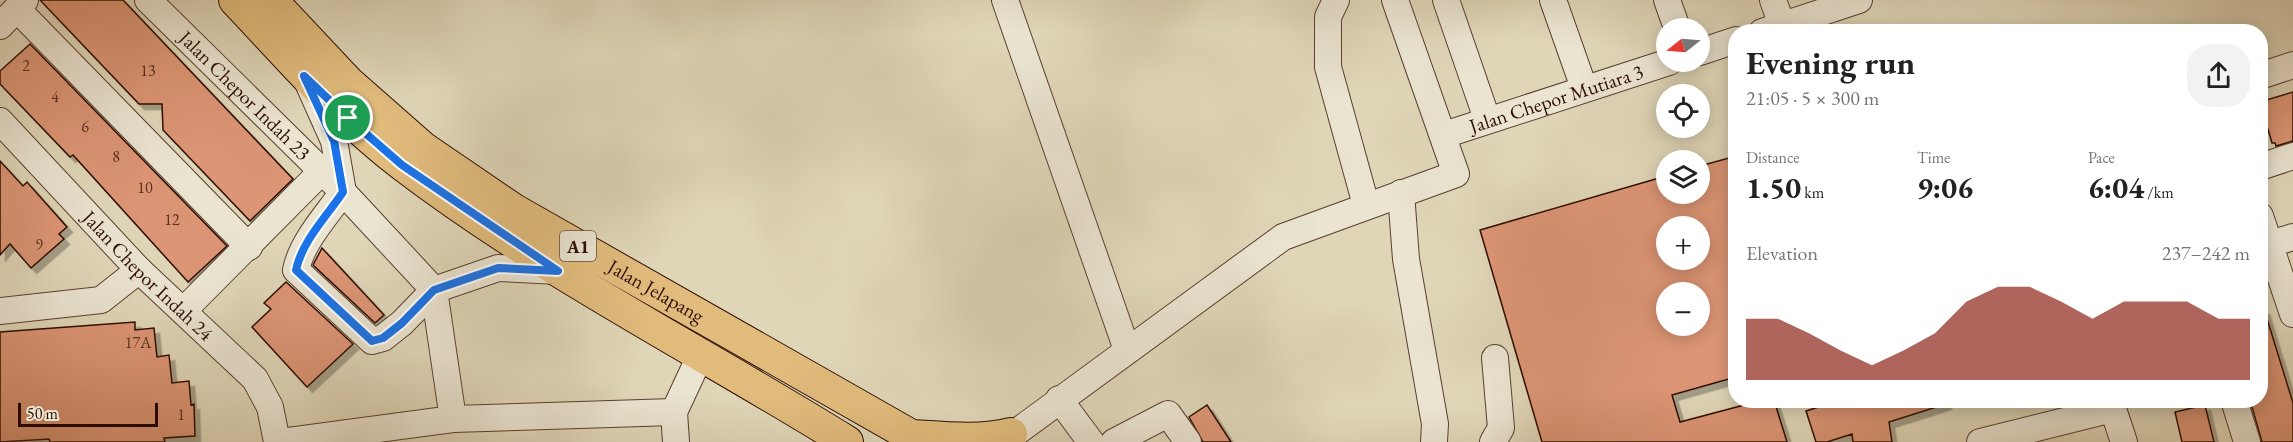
<!DOCTYPE html>
<meta charset="utf-8">
<style>
:root{--surface:#fff;--page:#f2f2f2;--text:#222;--muted:#767676;--accent:#8f2418}
body{margin:0;font-family:"EB Garamond",serif;background:var(--page);color:var(--text);height:100vh;display:flex;flex-direction:column;font-size:22px;white-space:nowrap}
*{box-sizing:border-box;margin:0}
p{font-size:20px;color:var(--muted)}
.icon{flex:none;width:33px;height:33px;fill:none;stroke:currentColor;stroke-width:2;stroke-linecap:round;stroke-linejoin:round}
.map{position:relative;flex:1;overflow:hidden}
.panel{position:absolute;left:1728px;top:24px;width:540px;height:384px;display:flex;flex-direction:column;background:var(--surface);border-radius:24px;box-shadow:0 3px 15px #0003}
.panel>*{flex:none}
.needle{width:39px;rotate:253deg}
.controls{position:absolute;left:1656px;top:18px;display:grid;gap:12px}
.controls a{display:grid;place-items:center;width:54px;height:54px;border-radius:50%;background:var(--surface);box-shadow:0 3px 15px #0003;font-size:30px}
.scale{position:absolute;left:18px;bottom:15px;width:140px;box-sizing:border-box;padding-left:6px;border:3px solid #2d0d03;border-top:0;font-size:16px;line-height:21px;white-space:nowrap;color:#2d0d03;-webkit-text-stroke:4px #eae4d1;paint-order:stroke}
.pin{position:absolute;display:grid;place-items:center;width:51px;height:51px;color:#fff;margin:-26px;border:3px solid #fff;border-radius:50%;box-shadow:0 2px 6px #0007}
.round{display:grid;place-items:center;flex:none;width:63px;height:63px;border-radius:24px;background:var(--page)}
.summary{display:flex;align-items:center;justify-content:space-between;height:102px;padding:0 18px}
h1{font-size:33px;font-weight:700;line-height:45px}
.stats{display:grid;grid-template-columns:repeat(3,1fr);gap:9px;height:102px;padding:6px 18px}
.stats div{display:grid;align-content:center}
.stats b{font-size:30px;font-weight:700}
.stats small{font-size:16px;font-weight:400}
.stats p{font-size:16px}
.chart{height:168px;padding:12px 18px}
.chart p{display:flex;justify-content:space-between}
.chart svg{width:100%;height:108px;margin-top:6px;fill:var(--accent);opacity:.7}
.map>svg:first-child{display:block}
.building{fill:#dc9574;stroke:#2d0d03;stroke-width:1.5;fill-rule:evenodd;filter:url(#shadow)}
.lines{fill:none;stroke-linecap:round;stroke-linejoin:round}
.minor-casing{stroke:#5a3f30;stroke-width:28}
.major-casing{stroke:#2d0d03;stroke-width:34}
.minor{stroke:#eae4d1;stroke-width:26}
.major{stroke:#e0bb7c;stroke-width:32}
.route-casing{stroke:#fff;stroke-width:12}
.route{stroke:#1a73e8;stroke-width:8}
.labels{text-anchor:middle;dominant-baseline:central;stroke-width:5;stroke-linejoin:round;paint-order:stroke}
.number-label{font-size:16px;fill:#592f1f}
.shield{fill:#eae4d1;stroke:#664e41;stroke-width:1.5}
.shield-label{font-size:18px;font-weight:bold;fill:#2d0d03}
.street-label{font-size:20px;fill:#2d0d03;stroke:#eae4d1}
</style>
<div class="map">
<svg width="2293" height="442" viewBox="0 0 2293 442">
<defs>
<filter id="shadow"><feDropShadow dx="5.5" dy="5.5" stdDeviation="0" flood-color="#0004"/></filter>
</defs>
<rect width="100%" height="100%" fill="#dfd6b8"/>
<filter id="stains"><feTurbulence type="fractalNoise" baseFrequency=".00333" numOctaves="4"/><feColorMatrix values="0 0 0 0 .2 0 0 0 0 .09 0 0 0 0 .02 0 0 0 .5 -.17"/></filter>
<radialGradient id="worn" r=".72"><stop offset=".6" stop-color="#630" stop-opacity="0"/><stop offset="1" stop-color="#630" stop-opacity=".3"/></radialGradient>
<path class="building" d="M40,0H123L293,179L250,221L163,130L162,104H139Z
M30,44L227,246L188,282L73,155L70,157L0,84V71Z
M2293,92V141L2276,146L2275,143H2272L2260,102Z
M1736,156V377L1672,395L1680,422L1763,400H1774L1787,442H1542L1480,230L1666,176V194H1700V166ZM1666,226H1700V260H1666ZM1666,292H1700V326H1666Z
M0,161L23,186L27,182L67,227L59,234L64,239L31,268L10,244L0,255Z
M322,248L384,315L375,323L313,265Z
M286,282L353,344L307,387L252,327L271,309L264,303Z
M2264,309L2293,403V442H2262L2250,400H2260V310Z
M135,322V330L154,328L157,357L169,355L172,383L189,381L191,405L194,404L195,436L164,438L165,442H50L49,439L0,442V332Z
M1840,400H1946V404L1889,422L1892,442H1853L1852,434L1827,442H1816L1806,411Z
M1207,405L1231,442H1203L1189,417Z
M2205,405L2214,442H2182L2175,412Z"/>
<g class="lines">
<defs>
<g id="minor">
<path id="s1" d="M148,0L343,192L434,290L453,419"/>
<path d="M1005,0L1127,350"/>
<path d="M1336,0L1328,17V67L1366,205"/>
<path d="M1446,0L1487,119"/>
<path d="M1553,0L1584,88"/>
<path d="M1667,0L1677,28"/>
<path d="M1773,0L1782,25"/>
<path d="M18,10L249,247"/>
<path d="M0,26L25,0"/>
<path d="M1762,32L1859,0"/>
<path d="M1700,52L1736,40"/>
<path d="M2260,76L2293,65"/>
<path d="M309,85L334,141L343,192C327,215 302,241 296,270L372,341L383,338L402,323L434,290L498,268L558,271"/>
<path id="s2" d="M0,121L139,270L255,379L270,407L277,442"/>
<path id="s3" d="M1444,135L1669,62"/>
<path d="M2260,167L2293,156"/>
<path d="M1401,193L1406,259L1435,424L1434,442"/>
<path d="M2260,216L2293,314"/>
<path d="M2270,244L2293,237"/>
<path d="M0,311L101,300L139,270"/>
<path d="M183,311L321,172"/>
<path d="M1059,399L1091,442"/>
<path d="M2234,400L2247,442"/>
<path d="M281,442L453,419L674,412"/>
<path d="M676,442L674,412L701,354"/>
<path d="M1003,442L1283,237L1456,174L1395,0"/>
<path d="M1114,442L1168,414L1188,442"/>
<path d="M1493,442L1501,428L1495,358"/>
<path d="M1980,442L2113,409L2124,442"/>
</g>
<g id="major">
<path d="M235,0C289,57 340,117 403,165C542,271 699,350 847,442"/>
<path id="s4" d="M271,0L348,82L423,148L514,210L922,442"/>
<path d="M912,436C944,438 981,442 1011,434"/>
</g>
</defs>
<use href="#minor" class="minor-casing"/>
<use href="#major" class="major-casing"/>
<use href="#minor" class="minor"/>
<use href="#major" class="major"/>
</g>
<g class="lines">
<defs>
<path id="route" d="M304,76L348,118L402,165L558,271L498,268L434,290L402,323L383,338L372,341L296,270C302,241 327,216 343,192L334,141Z"/>
</defs>
<use href="#route" class="route-casing"/>
<use href="#route" class="route"/>
</g>
<g class="labels">
<g class="number-label">
<text x="26" y="65">2</text>
<text x="148" y="70">13</text>
<text x="55" y="96">4</text>
<text x="85" y="126">6</text>
<text x="116" y="156">8</text>
<text x="145" y="187">10</text>
<text x="172" y="219">12</text>
<text x="39" y="244">9</text>
<text x="138" y="342">17A</text>
<text x="181" y="414">1</text>
</g>
<rect class="shield" x="560" y="231" width="36" height="30" rx="4.5"/>
<g class="shield-label">
<text x="578" y="246">A1</text>
</g>
<g class="street-label">
<text stroke="none"><textPath href="#s1" startOffset="136">Jalan Chepor Indah 23</textPath></text>
<text stroke="none"><textPath href="#s3" startOffset="118">Jalan Chepor Mutiara 3</textPath></text>
<text stroke="none"><textPath href="#s2" startOffset="214">Jalan Chepor Indah 24</textPath></text>
<text stroke="none"><textPath href="#s4" startOffset="486">Jalan Jelapang</textPath></text>
</g>
</g>
<rect width="100%" height="100%" filter="url(#stains)"/>
<rect width="100%" height="100%" fill="url(#worn)"/>
</svg>
<div class="controls">
<a><svg class="needle" viewBox="-14 -14 28 28"><path d="M0-13l5 13h-10z" fill="#e53935"/><path d="M0 13l5-13h-10z" fill="#767676"/></svg></a>
<a><svg class="icon" aria-label="locate" viewBox="0 0 24 24"><circle cx="12" cy="12" r="6"/><path d="M12 2v4M12 18v4M2 12h4M18 12h4"/></svg></a>
<a><svg class="icon" aria-label="layers" viewBox="0 0 24 24"><path d="M12 4l9 5-9 5-9-5zM3 14l9 5 9-5"/></svg></a>
<a>+</a>
<a>−</a>
</div>
<div class="scale">50 m</div>
<div class="pin" style="left:348px;top:118px;background:#1e9e55"><svg class="icon" aria-label="arrive" viewBox="0 0 24 24"><path d="M6 21V4h12l-3 4 3 4H6"/></svg></div>
<section class="panel">
<div class="summary"><div><h1>Evening run</h1><p>21:05 · 5 × 300 m</p></div><a class="round"><svg class="icon" aria-label="share" viewBox="0 0 24 24"><path d="M12 15V3M7 8l5-5 5 5M5 13v7h14v-7"/></svg></a></div>
<div class="stats">
<div><p>Distance</p><b>1.50<small> km</small></b></div>
<div><p>Time</p><b>9:06</b></div>
<div><p>Pace</p><b>6:04<small> /km</small></b></div>
</div>
<div class="chart"><p><span>Elevation</span>237–242 m</p>
<svg viewBox="0 0 160 44" preserveAspectRatio="none"><path d="M0 44V19L10 19L20 25L30 32L40 38L50 32L60 25L70 12L80 6L90 6L100 12L110 19L120 12L130 12L140 12L150 19L160 19V44z"/></svg>
</div>
</section>
</div>
